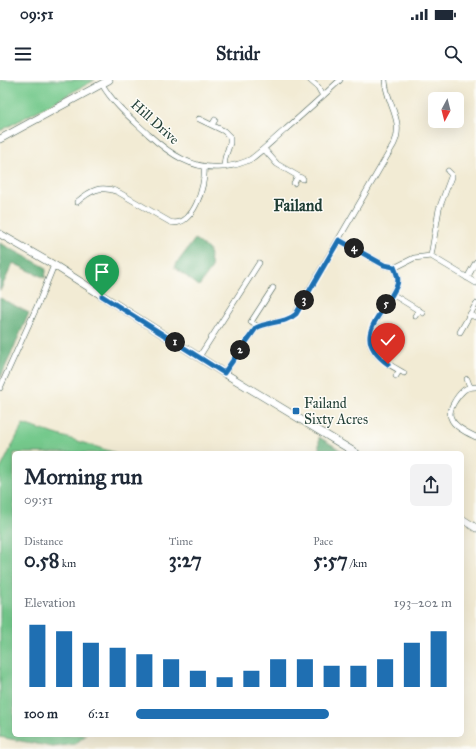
<!DOCTYPE html>
<meta charset="utf-8">
<style>
:root{--surface:#fff;--page:#f2f2f3;--text:#1f2937;--muted:#747a83;--accent:#1f6fb2}
body{margin:0;font-family:"IM FELL Great Primer",serif;background:var(--page);color:var(--text);height:100vh;display:flex;flex-direction:column;font-size:15px;white-space:nowrap}
*{box-sizing:border-box;margin:0}
p{font-size:13px;color:var(--muted)}
.icon{flex:none;width:22px;height:22px;fill:none;stroke:currentColor;stroke-width:2;stroke-linecap:round;stroke-linejoin:round}
.map{position:relative;flex:1;overflow:hidden}
.panel{position:absolute;left:12px;top:371px;width:452px;height:286px;display:flex;flex-direction:column;background:var(--surface);border-radius:6px;box-shadow:0 4px 16px #0002}
.panel>*{flex:none}
.needle{width:26px;rotate:187deg}
.controls{position:absolute;left:428px;top:12px;display:grid;gap:8px}
.controls a{display:grid;place-items:center;width:36px;height:36px;border-radius:6px;background:var(--surface);box-shadow:0 4px 16px #0002;font-size:20px}
.pin{position:absolute;display:grid;place-items:center;width:34px;height:34px;color:#fff;margin:-41px -17px;border-radius:50% 50% 50% 0;rotate:-45deg;box-shadow:0 0 4px #0007}
.pin .icon{rotate:45deg}
.km{position:absolute;width:20px;height:20px;margin:-10px;border-radius:50%;background:#222;color:#fff;font-size:11px;line-height:20px;text-align:center}
.round{display:grid;place-items:center;flex:none;width:42px;height:42px;border-radius:6px;background:var(--page)}
.headline{display:flex;align-items:center;justify-content:space-between;height:68px;padding:0 12px}
h1{font-size:22px;font-weight:800;line-height:30px}
.metrics{display:grid;grid-template-columns:repeat(3,1fr);gap:6px;height:68px;padding:4px 12px}
.metrics div{display:grid;align-content:center}
.metrics b{font-size:20px;font-weight:800}
.metrics small{font-size:11px;font-weight:400}
.metrics p{font-size:11px}
.chart{height:112px;padding:8px 12px}
.chart p{display:flex;justify-content:space-between}
.chart svg{width:100%;height:72px;margin-top:4px;stroke:var(--accent);stroke-width:6}
ul{padding:0 12px;list-style:none;font-size:13px}
li{display:grid;grid-template-columns:64px 48px 1fr;align-items:center;height:30px}
li i{height:10px;border-radius:5px;background:var(--accent)}
.status{display:flex;justify-content:space-between;align-items:center;height:28px;padding:0 20px;background:var(--surface);direction:ltr}
.status svg{height:11px;fill:currentColor}
header{display:flex;justify-content:space-between;align-items:center;height:52px;padding:0 12px;background:var(--surface);font-size:18px;font-weight:800}
.map>svg:first-child{display:block}
.green{fill:#74c98c;stroke:#4a8360}
.forest{fill:#5fad78;stroke:#3f7556}
.lines{fill:none;stroke-linecap:round;stroke-linejoin:round}
.street-casing{stroke:#3f574c;stroke-width:6}
.secondary-casing{stroke:#3f574c;stroke-width:8}
.street{stroke:#fff;stroke-width:5}
.secondary{stroke:#fff;stroke-width:7}
.route-casing{stroke:#fff;stroke-width:8}
.route{stroke:#1f6fb2;stroke-width:5}
.poi-dot{fill:#1f6fb2;stroke:#fdfcf7;stroke-width:1.5}
.labels{text-anchor:middle;dominant-baseline:central;stroke-width:3;stroke-linejoin:round;paint-order:stroke}
.street-label{font-size:14px;fill:#1f3d34;stroke:#fdfcf7}
.poi-label{font-size:14px;fill:#1f3d34;stroke:#fdfcf7;text-anchor:start}
.quarter-label{font-size:16px;font-weight:bold;fill:#1f3d34;stroke:#fdfcf7}
</style>
<div class="status"><b>09:51</b><svg viewBox="0 0 49 12"><path d="M0 12V9h3v3zM5 12V6h3v6zM10 12V3h3v9zM15 12V0h3v12zM26 1h20v11H26zM47 4h2v5h-2z"/></svg></div>
<header><svg class="icon" aria-label="menu" viewBox="0 0 24 24"><path d="M4 6h16M4 12h16M4 18h16"/></svg>Stridr<svg class="icon" aria-label="search" viewBox="0 0 24 24"><circle cx="10" cy="10" r="6"/><path d="M15 15l6 6"/></svg></header>
<div class="map">
<svg width="476" height="669" viewBox="0 0 476 669">
<rect width="100%" height="100%" fill="#fdfcf7"/>
<filter id="ink" filterUnits="userSpaceOnUse"><feTurbulence type="fractalNoise" baseFrequency=".025" numOctaves="2"/><feDisplacementMap in="SourceGraphic" scale="8" xChannelSelector="R" yChannelSelector="G"/><feConvolveMatrix kernelMatrix="1 2 1 2 8 2 1 2 1" color-interpolation-filters="sRGB"/></filter>
<filter id="wash" filterUnits="userSpaceOnUse"><feTurbulence type="fractalNoise" baseFrequency=".012" numOctaves="4" result="noise"/><feDisplacementMap in="SourceGraphic" scale="16" xChannelSelector="R" yChannelSelector="G"/><feGaussianBlur stdDeviation="0.9" result="paint"/><feColorMatrix in="noise" values="0 0 0 0 0 0 0 0 0 0 0 0 0 0 0 0 0 1.4 0 .05"/><feComposite in="paint" operator="in"/></filter>
<g filter="url(#wash)">
<rect width="100%" height="100%" fill="#f2ebd4"/>
<path class="green" d="M0,0H95L0,51Z
M23,344L116,373H14V655H86L75,664L53,667L0,657V390Z"/>
<path class="forest" d="M195,159L209,170L212,188L199,206L174,187Z
M0,163L45,187L46,191L45,198L13,183L0,211Z
M0,218L29,233L0,299Z
M319,357L342,371L341,373H319Z"/>
</g>
<g filter="url(#ink)">
<g class="lines">
<defs>
<path id="street" d="M310,0L318,7L323,16
M102,4C113,24 133,40 149,55C170,74 193,90 222,87C232,86 242,84 251,79C263,70 274,59 286,49C304,33 322,17 340,0
M199,39L224,51L230,57V63L225,78L224,87
M212,45L215,40
M264,69L277,84L303,99
M294,103L298,96
M77,122C91,110 100,105 118,112L170,142C193,149 206,105 204,88
M339,160L386,186L396,187L414,178L431,176L476,203
M431,176L439,129L451,97V94L448,91
M394,187L398,198L397,205L373,246C361,271 386,283 404,293
M467,198L476,182
M392,214L423,233
M470,234L475,237
M415,236L419,230
M258,247L251,242L273,208
M460,252L476,224
M199,277L259,183
M224,293L256,248C268,241 285,244 295,234L394,64C405,41 386,23 385,0
M396,296L399,291
M467,299L470,307
M476,307C471,307 468,307 464,310C458,315 447,330 451,338C454,347 468,353 476,357
M0,308L39,222L54,185"/>
<path id="secondary" d="M0,59L109,0
M0,154L54,185L224,293L356,373
M462,439L476,448"/>
</defs>
<use href="#street" class="street-casing"/>
<use href="#secondary" class="secondary-casing"/>
<use href="#street" class="street"/>
<use href="#secondary" class="secondary"/>
</g>
</g>
<g class="lines" filter="url(#ink)">
<defs>
<path id="route" d="M102,216L224,293L256,248C268,241 285,244 296,234L339,160L384,185L394,187C397,194 399,199 397,205C383,237 349,256 388,284"/>
</defs>
<use href="#route" class="route-casing"/>
<use href="#route" class="route"/>
</g>
<rect class="poi-dot" x="292" y="327" width="8" height="8" rx="2"/>
<g class="labels">
<g class="street-label">
<text transform="translate(155 42) rotate(42)">Hill Drive</text>
</g>
<g class="poi-label">
<text x="304" y="323">Failand<tspan x="304" dy="16">Sixty Acres</tspan></text>
</g>
<g class="quarter-label">
<text x="298" y="125">Failand</text>
</g>
</g>
</svg>
<div class="controls">
<a><svg class="needle" viewBox="-14 -14 28 28"><path d="M0-13l5 13h-10z" fill="#e53935"/><path d="M0 13l5-13h-10z" fill="#747a83"/></svg></a>
</div>
<div class="pin" style="left:102px;top:216px;background:#1e9e55"><svg class="icon" aria-label="arrive" viewBox="0 0 24 24"><path d="M6 21V4h12l-3 4 3 4H6"/></svg></div>
<div class="pin" style="left:388px;top:284px;background:#d93025"><svg class="icon" aria-label="check" viewBox="0 0 24 24"><path d="M5 12l5 5 9-10"/></svg></div>
<b class="km" style="left:175px;top:262px">1</b>
<b class="km" style="left:240px;top:270px">2</b>
<b class="km" style="left:304px;top:220px">3</b>
<b class="km" style="left:354px;top:168px">4</b>
<b class="km" style="left:386px;top:224px">5</b>
<section class="panel">
<div class="headline"><div><h1>Morning run</h1><p>09:51</p></div><a class="round"><svg class="icon" aria-label="share" viewBox="0 0 24 24"><path d="M12 15V3M7 8l5-5 5 5M5 13v7h14v-7"/></svg></a></div>
<div class="metrics">
<div><p>Distance</p><b>0.58<small> km</small></b></div>
<div><p>Time</p><b>3:27</b></div>
<div><p>Pace</p><b>5:57<small> /km</small></b></div>
</div>
<div class="chart"><p><span>Elevation</span>193–202 m</p>
<svg viewBox="0 0 160 44" preserveAspectRatio="none"><path d="M5 44V6M15 44V10M25 44V17M35 44V20M45 44V24M55 44V27M65 44V34M75 44V38M85 44V34M95 44V27M105 44V27M115 44V31M125 44V31M135 44V27M145 44V17M155 44V10"/></svg>
</div>
<ul>
<li><b>100 m</b>6:21<i style="width:61%"></i></li>
</ul>
</section>
</div>
